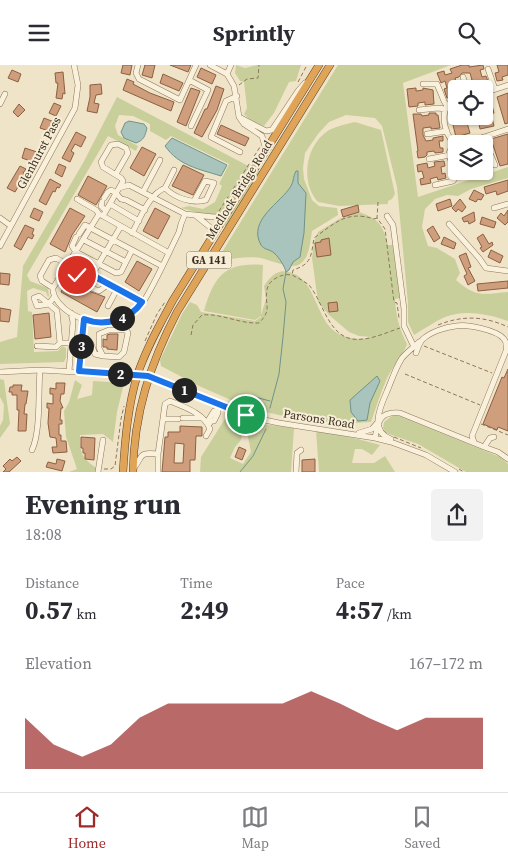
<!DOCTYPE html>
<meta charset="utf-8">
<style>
:root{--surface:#fff;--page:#f2f2f3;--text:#2b2b33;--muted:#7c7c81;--line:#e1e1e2;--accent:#9e2a2b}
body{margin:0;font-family:"Source Serif 4",serif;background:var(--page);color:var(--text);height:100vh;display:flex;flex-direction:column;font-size:19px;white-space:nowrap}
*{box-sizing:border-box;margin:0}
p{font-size:16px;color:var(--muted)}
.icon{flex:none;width:28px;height:28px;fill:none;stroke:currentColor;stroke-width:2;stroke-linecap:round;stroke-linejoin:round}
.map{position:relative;height:407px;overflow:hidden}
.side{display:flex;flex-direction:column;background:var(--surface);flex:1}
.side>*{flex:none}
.tools{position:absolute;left:448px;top:15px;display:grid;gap:10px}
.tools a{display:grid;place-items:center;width:45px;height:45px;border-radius:5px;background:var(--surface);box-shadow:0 1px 4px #0004;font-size:25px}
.pin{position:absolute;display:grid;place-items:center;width:42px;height:42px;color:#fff;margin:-21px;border:2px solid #fff;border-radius:50%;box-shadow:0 1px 5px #0007}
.km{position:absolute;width:25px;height:25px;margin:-12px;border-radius:50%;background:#222;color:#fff;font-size:14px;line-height:25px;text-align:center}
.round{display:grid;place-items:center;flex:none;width:52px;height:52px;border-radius:5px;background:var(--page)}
.summary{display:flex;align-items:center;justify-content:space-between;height:85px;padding:0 25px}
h1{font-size:28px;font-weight:700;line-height:38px}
.figures{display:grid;grid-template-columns:repeat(3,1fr);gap:8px;height:85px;padding:5px 25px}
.figures div{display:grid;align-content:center}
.figures b{font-size:25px;font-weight:700}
.figures small{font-size:14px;font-weight:400}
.figures p{font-size:14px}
.chart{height:140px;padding:10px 25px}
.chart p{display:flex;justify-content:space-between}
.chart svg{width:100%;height:90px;margin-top:5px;fill:var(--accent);opacity:.7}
header{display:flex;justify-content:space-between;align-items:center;height:65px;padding:0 25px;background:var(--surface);font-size:22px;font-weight:700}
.menu{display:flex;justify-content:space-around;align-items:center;height:70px;border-top:1px solid var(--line);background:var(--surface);font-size:14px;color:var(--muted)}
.menu a{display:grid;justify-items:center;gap:2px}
.menu .active{color:var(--accent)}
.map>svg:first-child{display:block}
.green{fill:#c9cf9b}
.water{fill:#a9c4bc;stroke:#6f938a}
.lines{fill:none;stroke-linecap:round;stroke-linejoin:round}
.stream{stroke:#6f938a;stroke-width:1}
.building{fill:#cf9f7d;stroke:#8d5f41;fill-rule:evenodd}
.minor-casing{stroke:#8d765c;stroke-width:6}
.highway-casing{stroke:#5b4430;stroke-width:8}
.path{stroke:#8d765c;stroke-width:1;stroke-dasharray:4 2.5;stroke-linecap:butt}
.minor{stroke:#faf1dc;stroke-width:5}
.highway{stroke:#e0a458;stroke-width:7}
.route-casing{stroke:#fff;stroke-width:10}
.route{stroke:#1a73e8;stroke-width:6}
.labels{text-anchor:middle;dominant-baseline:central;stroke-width:4;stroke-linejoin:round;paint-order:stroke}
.shield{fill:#f7eed8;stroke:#756857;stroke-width:1}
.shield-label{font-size:11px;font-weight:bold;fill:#3d2e20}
.street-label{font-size:12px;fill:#3d2e20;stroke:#f7eed8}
</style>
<header><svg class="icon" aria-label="menu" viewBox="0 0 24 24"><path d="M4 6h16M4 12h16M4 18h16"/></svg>Sprintly<svg class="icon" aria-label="search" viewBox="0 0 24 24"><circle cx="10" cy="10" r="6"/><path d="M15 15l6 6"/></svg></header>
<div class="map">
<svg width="508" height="407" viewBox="0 0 508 407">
<rect width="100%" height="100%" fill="#f0e4c8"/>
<path class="green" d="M236,0L245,3L257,0H301L296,16L289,17L274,48L264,61L252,57L244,49L247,43L244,17L240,16L235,8Z
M338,0H451L403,18L418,132L508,102V113L471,124L458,131L447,130L435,134L425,144L422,162L428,181L437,183L455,194L460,208L456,215C476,233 484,229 508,227V256C489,249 465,244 445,252C434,257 424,264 414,270L408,257V238L397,122L382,61L375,53L346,50L329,57L318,69L305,88L303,103L304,114L312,135L319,141L337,143L338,150L312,166C310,177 310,192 300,199C292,205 270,195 261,193C249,191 234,193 222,196L219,192Z
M117,32L260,107L227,162L211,151L181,143L189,141L203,144L215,137L222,121L219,119L229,99L171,71L166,75L150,66V59L133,51L119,50L115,61L118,70L138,81L136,86L108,71L27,210L30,216L48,223L49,231L48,232L46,227L33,223L27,226L28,246L32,247L34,287L58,286L62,281L66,283V293L64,297L0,299V277L17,272L23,201L83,98Z
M355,57L381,65L395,129L392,134L388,136V139L339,141L318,137C300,117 305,80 329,65C338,61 346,59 355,57Z
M359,147C379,154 383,160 388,180H393L400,233L395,234C396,250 399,264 407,279C403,291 393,301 387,313C381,327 376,342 371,357L355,358L350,361L292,353L249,343L199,321L161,301L160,295L182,249L190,237L197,240L201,247L255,256L261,252V251L255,255L204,246C214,211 225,197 263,200L261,250L266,234L264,221C270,212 277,204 289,207C313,213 315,244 329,261C338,272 358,277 371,272L359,271L349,267L329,250L318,237L312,193L314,177L318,167L341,153Z
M0,314L4,315L10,359L0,373V361L3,355L4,340L0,332Z
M75,315L82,320L77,334L92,330L93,316L124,318L117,347L113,377L103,369L80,370C80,393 84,394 102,407H69L77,404L66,372L64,346L69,337Z
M228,349L245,356L241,375L235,382L230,393L243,399L251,387L248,372L254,358L294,363L291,407H200L201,392Z
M397,350L500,392L508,399V407H466L418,379L386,368L383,363L384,357L392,351Z
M316,365L358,374L380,380L372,390L362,384H355L352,398H374L385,391L395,407H319Z"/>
<path class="water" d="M129,56L144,59L147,63C145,71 144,75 136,78L124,73L121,67L125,58Z
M172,73L227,100L221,111C199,104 179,101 165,81Z
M296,106H298V118L306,128L304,168L300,192L293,197L289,205L286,207C285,202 279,192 274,188C270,184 264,185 261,180C247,155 281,138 291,121C294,116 293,111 296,106Z
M377,311L380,316L370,338L367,355L358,356L351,347L350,335Z"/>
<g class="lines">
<path class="stream" d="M251,331L270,336
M270,343L279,309L283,272L286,237L283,224L286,207
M240,407L253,391L266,364"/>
</g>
<path class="building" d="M123,0H132L130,10L121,8Z
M145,0H155L152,13L142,10Z
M170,0H191L188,7Z
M462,0H469V2L483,0L484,4L480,5L482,12L486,11L489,19L483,21L482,18L476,20V23L471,24L469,16L472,15L470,8H462L459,12L455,13L457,20L461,19L462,24H456V26L451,28L452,31L447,33L444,24L447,23L445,16L441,18L437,8L444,6L445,10L452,8L450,4Z
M497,0H508V10L502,12L503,15L497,16L495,8L499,7Z
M201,3L216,10L212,19L197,12Z
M12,5L21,9L18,17L8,13Z
M63,7L65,29L63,28L62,34L56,33L58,18H56L55,8Z
M163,9L183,18L179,26L160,18Z
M127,14L134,17L133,19L150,28L174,37L171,46L123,25Z
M101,19L102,29L96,30L94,38L99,39L97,48L87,46L90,32V20Z
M216,21L224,24L217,45L202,72L194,68L205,44H207Z
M191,23L200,26L186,61L177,57Z
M416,23V26L423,25V23L433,25L434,39L425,40V37L418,38V41L409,42L407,24Z
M508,28V58L505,59L497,32Z
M490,33L494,48L491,49L494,61L480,64L478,54L467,58L470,68L456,72L450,48L456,46V51H484V36H486L485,34Z
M54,38L61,41L56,51L49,48Z
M19,39L25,45L18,52L13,47Z
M429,48H436V50H438L440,63L431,64V62L423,63V70L426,76L433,75V73L443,71V76H439L440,83H443V87L435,88L434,86L427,87V90L425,92L418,93L417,86H418L413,49H421L422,51L429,50Z
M44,53L54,57L49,66L40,63Z
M221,60L249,73L245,81L217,69Z
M76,67L86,72L81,82L75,79L71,86L74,88L70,97L62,93Z
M508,69V99L500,101L491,74Z
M142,82L156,89L144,111L130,103Z
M25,83L37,87L33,97L22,93Z
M444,96L445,101L441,102L442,109L445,108L446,113L438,115L437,112L430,114L431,118L421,120L420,114L424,113L422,106L418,107L417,100L427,98L428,103L435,101L434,97Z
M59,99L66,102L62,112L55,108Z
M183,100L204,110L193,130L172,121Z
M20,101L26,104L23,108L25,110L15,127L7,123Z
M88,111L107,121L96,140L78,130Z
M50,114L61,120L59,123L57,122L55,127L53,126L46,140L39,136Z
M508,115V126L497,130L496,126L486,129L484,122Z
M474,125L484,130L481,135L478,134L476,137L469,134Z
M450,134L452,141L438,146L436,139Z
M460,134L466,142L462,147L458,144L456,147L452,143Z
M358,140L359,147L343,152L341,145Z
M34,143L43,147L39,156L30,152Z
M70,143L85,151L72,170L65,187L50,179Z
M155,143L170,151L158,174L143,166Z
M508,145V157L505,160L497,153L501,148L504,151Z
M474,147L475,156L469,159L468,156L464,157L462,153Z
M482,152L496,157L494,163L480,159Z
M25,160L34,164L32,169L34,170L32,174L28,172L21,185L14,181Z
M433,161L440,173L434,177L427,165Z
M483,169L489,179L492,177L493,180L483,187L480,183L482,182L477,173Z
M444,172L456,178L454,184L441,179Z
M329,173L331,190L317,192L315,178L321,177V175Z
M491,185L503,191L500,198L488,192Z
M466,188L471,202L468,203L475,216L468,220L464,211L467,209L459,191Z
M137,196L152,204L139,226L125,217Z
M0,208L10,209L9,220L0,219Z
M69,212L83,224L105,232L97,247L61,227Z
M508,216V223L478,226L477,219Z
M337,237L338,246L329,247L328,238Z
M0,243L11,245L9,257L0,256Z
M49,248L51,272L35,274L33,250Z
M110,269H118L117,285L107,284V282H103V274L107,275V270Z
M508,304V366L498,362L497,365L483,359L502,312L504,313Z
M56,318H65L64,329H61L60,336L63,343H61L60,355H62V359H59V370H61V376H66L67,387L53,388L52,382H57L56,373L50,372L48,358L49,343H47V338L53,339V329H50V323L56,324Z
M13,320H22L21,326H28L26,339H25L24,349H27L26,366H18L19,345H17V330H12V327H9L10,322H13Z
M180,361L202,362V371H196L195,395H190V407H162L165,372H168V367H180ZM175,378L184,379L183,398H174Z
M81,372L95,373L94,395L85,394V388H83V383H81Z
M239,382L246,385L242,395L235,392Z
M17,392L21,396L9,407H3L6,404L3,401L10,394L12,396Z
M57,394L65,396L62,406L46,402L48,397L56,399Z
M315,394V407H302V395Z"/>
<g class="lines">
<defs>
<path id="minor" d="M138,0L136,8L139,14L180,35L196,0
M210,0L227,9L234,21L239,52L244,59L262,71L266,85
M488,4L495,24
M227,9L231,0
M463,12L467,24
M189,15L208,25L191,61
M423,19H437L444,36L447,41
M484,28L508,20
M237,31L226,36L211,72L240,87
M456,36L447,41C441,51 445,75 458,79
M0,39L5,29
M419,45L438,43L445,44
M239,52L266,66L272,65L298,26L305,18
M427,69L447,66
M483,72L495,100
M463,79L508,64
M429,94L450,90
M116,109L128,88L126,83L118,79L111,80L101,97L103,102L121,113L123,116L119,123
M129,120L185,149L181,159L179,167C168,189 155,219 142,239C126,261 93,261 72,249C63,244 52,233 53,223L99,149L103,151L119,123Z
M435,120L453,116L455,113L449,88L454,77
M165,123C175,133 192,139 206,135L214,118L205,116L194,136
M143,127L160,95
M104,133L108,127L111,125L116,128L121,134L126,135L145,145
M77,134L96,145L99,149
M102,137L101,141L106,146
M110,139L139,156
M494,143L508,139
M185,149L214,152L225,151
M195,150L216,167
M103,151L169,188
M387,151L393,160L404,244V261L414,282
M0,153L11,161
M449,159L479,193L486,203L508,206
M132,168C140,154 149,129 165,123L174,105
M76,172L72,181L76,187L116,208L121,207L132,185L85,160L79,169
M84,175L126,197
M0,181L75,43L78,20L74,0
M132,185L162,201
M70,198L142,237
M77,202L79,216L85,220
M92,210L121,161
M89,222L99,226L109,219
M53,223L42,216L40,211L49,195L56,193L68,200
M54,232L49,239L39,231L34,233L37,241L49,239L57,246L60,278
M108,241L117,224
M120,254L128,268L124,287L119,292L103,291L99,283V269L109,265H126
M37,281L56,282L60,278L81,277L91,279L95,289L103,291
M416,288C418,283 419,278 423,274C431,267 445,262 456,261C467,259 497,265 504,274C507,278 507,282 506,286L472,371L474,377
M69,306L73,257L71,248
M79,306L84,254
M0,307L40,305L148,311L227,344L255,353L279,358L375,373L391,377L426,390L455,407
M183,353H201
M163,354H178
M210,356H214L218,348V345L220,341
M210,358L209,354L214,346L218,345
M359,368L372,364L377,358
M494,372L490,373L484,382L498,387L508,394
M375,373C378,356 380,346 400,348L484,382
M391,374C368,366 381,340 388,324C392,314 396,302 402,293C407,287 414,282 419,277
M32,385C41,366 38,326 40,305
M133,404C144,392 136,387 158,389
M98,407L103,375
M158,407V389L165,339L170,336C184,342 204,348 210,364L206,371
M296,407L297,388L301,385"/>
<path id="highway" d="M123,407C125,375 128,339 138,308C147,282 160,259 173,235L319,0
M133,407C134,348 150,299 177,247L330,0"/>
</defs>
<use href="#minor" class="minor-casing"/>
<use href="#highway" class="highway-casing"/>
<path class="path" d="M298,17L307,0
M239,20L247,14L258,13L259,0
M378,137L377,153L385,164L394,237L397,238L399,253
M219,146L260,82
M377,153L374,154C347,145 335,158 314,173C311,191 312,199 293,205L292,210C298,213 304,216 309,220C325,239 329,279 363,274C375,273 388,267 400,263
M438,260C463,250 484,251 508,262
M191,270L193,260L202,250C221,248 239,259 259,258C273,244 264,240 267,225C268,215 282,208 291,210
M145,276L157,249L165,237
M424,281L492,308
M405,309L480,340
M481,359L508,370
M394,372L421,383
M104,404H111L115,401L121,354L124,341
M459,404L464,407"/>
<use href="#minor" class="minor"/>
<use href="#highway" class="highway"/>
</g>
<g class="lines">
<defs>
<path id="route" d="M77,210V202L142,237C130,255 104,262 84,254L79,306L148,311L246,350"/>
</defs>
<use href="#route" class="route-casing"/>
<use href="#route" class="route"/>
</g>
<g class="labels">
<rect class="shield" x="186.5" y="186.5" width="45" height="17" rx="4"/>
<g class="shield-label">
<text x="209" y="195">GA 141</text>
</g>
<g class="street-label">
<text transform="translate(39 88) rotate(-62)">Glenhurst Pass</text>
<text transform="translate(239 125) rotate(-58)">Medlock Bridge Road</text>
<text transform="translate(319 354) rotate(9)">Parsons Road</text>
</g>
</g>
</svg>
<div class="tools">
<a><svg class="icon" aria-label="locate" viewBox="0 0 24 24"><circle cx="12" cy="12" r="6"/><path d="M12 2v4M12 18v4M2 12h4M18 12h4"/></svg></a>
<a><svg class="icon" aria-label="layers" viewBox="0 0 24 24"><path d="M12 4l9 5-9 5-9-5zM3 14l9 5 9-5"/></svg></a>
</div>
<div class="pin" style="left:246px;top:350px;background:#1e9e55"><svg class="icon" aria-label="arrive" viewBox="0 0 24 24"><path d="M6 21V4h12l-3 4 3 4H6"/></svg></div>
<div class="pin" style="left:77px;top:210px;background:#d93025"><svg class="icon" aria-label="check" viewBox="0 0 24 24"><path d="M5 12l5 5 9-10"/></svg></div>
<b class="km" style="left:184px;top:325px">1</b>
<b class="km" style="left:120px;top:309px">2</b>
<b class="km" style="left:81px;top:281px">3</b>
<b class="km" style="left:122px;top:253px">4</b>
</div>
<section class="side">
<div class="summary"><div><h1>Evening run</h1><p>18:08</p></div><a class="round"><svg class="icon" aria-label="share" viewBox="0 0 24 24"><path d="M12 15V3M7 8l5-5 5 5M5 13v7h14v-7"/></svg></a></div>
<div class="figures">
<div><p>Distance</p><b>0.57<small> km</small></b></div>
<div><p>Time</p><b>2:49</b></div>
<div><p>Pace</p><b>4:57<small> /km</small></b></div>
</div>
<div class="chart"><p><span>Elevation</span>167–172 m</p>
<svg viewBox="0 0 160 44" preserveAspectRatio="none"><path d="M0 44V19L10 32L20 38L30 32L40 19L50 12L60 12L70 12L80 12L90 12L100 6L110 12L120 19L130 25L140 19L150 19L160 19V44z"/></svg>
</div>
</section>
<nav class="menu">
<a class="active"><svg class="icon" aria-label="home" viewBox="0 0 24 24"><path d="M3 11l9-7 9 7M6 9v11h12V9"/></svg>Home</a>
<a><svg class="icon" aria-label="map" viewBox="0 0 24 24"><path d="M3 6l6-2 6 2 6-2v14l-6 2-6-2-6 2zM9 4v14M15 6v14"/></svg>Map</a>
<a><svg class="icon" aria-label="saved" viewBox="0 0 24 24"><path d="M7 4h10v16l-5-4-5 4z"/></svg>Saved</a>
</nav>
